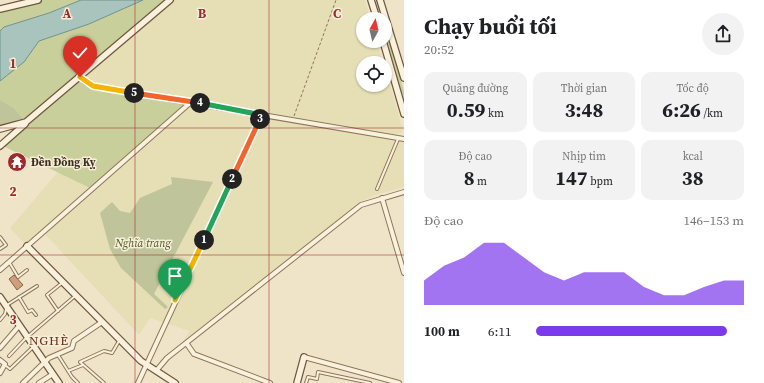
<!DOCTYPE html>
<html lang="vi">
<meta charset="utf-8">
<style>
:root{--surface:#fff;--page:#f2f2f2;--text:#202124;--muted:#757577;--accent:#7c3aed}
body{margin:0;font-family:"Source Serif 4",serif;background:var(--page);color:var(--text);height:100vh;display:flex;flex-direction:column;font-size:15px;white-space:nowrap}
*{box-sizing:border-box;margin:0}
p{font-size:13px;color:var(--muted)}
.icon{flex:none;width:22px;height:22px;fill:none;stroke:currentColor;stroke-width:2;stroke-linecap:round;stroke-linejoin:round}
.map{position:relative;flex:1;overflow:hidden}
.panel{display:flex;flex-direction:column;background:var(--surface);width:360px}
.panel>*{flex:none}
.needle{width:26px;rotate:8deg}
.fabs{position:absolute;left:356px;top:12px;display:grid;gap:8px}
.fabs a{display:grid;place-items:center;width:36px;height:36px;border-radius:50%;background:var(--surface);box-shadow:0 1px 3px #0004;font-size:20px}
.pin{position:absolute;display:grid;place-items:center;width:34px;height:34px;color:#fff;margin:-41px -17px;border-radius:50% 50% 50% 0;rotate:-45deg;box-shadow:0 0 4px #0007}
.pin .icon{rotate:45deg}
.km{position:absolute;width:20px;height:20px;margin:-10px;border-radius:50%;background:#222;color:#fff;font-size:11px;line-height:20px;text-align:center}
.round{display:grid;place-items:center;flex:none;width:42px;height:42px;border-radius:21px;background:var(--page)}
.headline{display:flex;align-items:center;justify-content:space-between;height:68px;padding:0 20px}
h1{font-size:22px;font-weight:700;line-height:30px}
.figures{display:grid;grid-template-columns:repeat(3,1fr);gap:6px;height:68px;padding:4px 20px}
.figures div{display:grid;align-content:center;border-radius:10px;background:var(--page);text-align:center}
.figures b{font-size:20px;font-weight:700}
.figures small{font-size:11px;font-weight:400}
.figures p{font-size:11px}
.chart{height:112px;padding:8px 20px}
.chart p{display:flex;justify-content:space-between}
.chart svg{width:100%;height:72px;margin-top:4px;fill:var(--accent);opacity:.7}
ul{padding:0 20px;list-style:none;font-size:13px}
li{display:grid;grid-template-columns:64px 48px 1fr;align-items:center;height:30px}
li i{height:10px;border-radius:5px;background:var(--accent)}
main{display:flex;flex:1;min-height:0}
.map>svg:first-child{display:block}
.farmland{fill:#e6deb5}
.green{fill:#c9cf9b}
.cemetery{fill:#bfc49a}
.water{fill:#a9c4bc;stroke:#6f938a}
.building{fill:#cf9f7d;stroke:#8d5f41}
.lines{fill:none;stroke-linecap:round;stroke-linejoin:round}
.lane-casing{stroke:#8d765c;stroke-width:4}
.street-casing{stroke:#8d765c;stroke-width:6}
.secondary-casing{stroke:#6f573f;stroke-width:8}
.path{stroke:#8d765c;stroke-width:1;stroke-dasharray:3 2;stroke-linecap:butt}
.lane{stroke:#faf1dc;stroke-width:2}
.street{stroke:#faf1dc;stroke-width:4}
.secondary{stroke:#faf1dc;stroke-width:5.5}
.split-1-casing{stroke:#fff;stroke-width:8}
.split-2-casing{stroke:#fff;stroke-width:8}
.split-3-casing{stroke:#fff;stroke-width:8}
.split-4-casing{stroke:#fff;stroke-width:8}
.split-5-casing{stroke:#fff;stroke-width:8}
.split-6-casing{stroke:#fff;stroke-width:8}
.split-1{stroke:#f5b400;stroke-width:5}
.split-2{stroke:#22a559;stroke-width:5}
.split-3{stroke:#f0652b;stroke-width:5}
.split-4{stroke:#22a559;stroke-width:5}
.split-5{stroke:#f0652b;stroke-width:5}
.split-6{stroke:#f5b400;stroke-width:5}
.grid{fill:none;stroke:#9e2a2b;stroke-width:1;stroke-opacity:0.55}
.labels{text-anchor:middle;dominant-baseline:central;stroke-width:3;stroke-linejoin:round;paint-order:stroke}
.poi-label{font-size:11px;font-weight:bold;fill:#3d2e20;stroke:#f7eed8;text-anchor:start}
.park-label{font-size:11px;font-style:italic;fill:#4d5a26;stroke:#f7eed8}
.quarter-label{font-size:13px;letter-spacing:1px;fill:#6b2e1e;stroke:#f7eed8}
.grid-label{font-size:13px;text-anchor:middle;font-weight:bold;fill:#9e2a2b;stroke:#f7eed8;stroke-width:3;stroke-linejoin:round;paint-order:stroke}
</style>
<main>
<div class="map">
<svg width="404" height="383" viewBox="0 0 404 383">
<rect width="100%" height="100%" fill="#f0e4c8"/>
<path class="farmland" d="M170,0H365L370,19H363V41H377L383,63H363V85H385V68L403,130L402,133L396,134L398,139L404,142V187L375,195L360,202L181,344L190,331L150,318L139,335L43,232L27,246L10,228L58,172L92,189L97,87L80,77Z"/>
<path class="green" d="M38,0H81L49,13L4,27L0,31V10Z
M143,0H170L80,77L93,86L191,102L92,189L1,145L26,122L14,108L0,100V81L24,62L39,41L89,24Z
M385,25L404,91V100L385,36Z"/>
<path class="cemetery" d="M0,100L14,108L26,122L0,129Z
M171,177L213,182L154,294L168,307L165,309L121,268L110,249L100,213L112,202L120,211L130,213L140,198L172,184Z"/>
<path class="water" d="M81,0H143L89,24L39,41L24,62L0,81V31L4,27L49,13Z"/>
<path class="building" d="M14,155L24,164L19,169L9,161Z
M14,275L23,285L17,290L9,279Z"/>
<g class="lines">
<defs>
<path id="lane" d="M377,189L398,139
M0,237L6,245L0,249
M9,262L18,277L27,270
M19,297L28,312L32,310L36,315
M7,305L37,286
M58,311L47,295L62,283
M0,320L5,314L6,309
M58,355L72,377L78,383
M9,356L26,338L75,296
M5,365L10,369L33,347
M68,371L83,365
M104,383L80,362L104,351L112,353L119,341
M306,383L308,377L317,379L318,372L370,383"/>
<path id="street" d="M80,77L85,82L97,87L404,139
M382,198L404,273
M0,270L191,102
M187,344L194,354L270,383
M0,348L19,326
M304,357L399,383
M0,360L5,364L0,373
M156,371L167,358L361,205L404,192
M23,383L49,358L72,348L74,341L102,322
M39,383L53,374
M138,383L262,115"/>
<path id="secondary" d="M371,0L377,19
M380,0L404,78
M0,9L38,0
M383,41L404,114
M0,129L26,122L170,0
M0,146L25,124
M27,246L141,361L175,383
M0,297L59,383
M297,383L304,357"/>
</defs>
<use href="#lane" class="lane-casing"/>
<use href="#street" class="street-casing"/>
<use href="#secondary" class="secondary-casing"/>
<path class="path" d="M294,116L336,0"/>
<use href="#lane" class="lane"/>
<use href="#street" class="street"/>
<use href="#secondary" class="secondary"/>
</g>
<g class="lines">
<defs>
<path id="split-1" d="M175,300L204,240"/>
<path id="split-2" d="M204,240L232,179"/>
<path id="split-3" d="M232,179L260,119"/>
<path id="split-4" d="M200,103L262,115L260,119"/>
<path id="split-5" d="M134,93L200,103"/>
<path id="split-6" d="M80,77L93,86L134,93"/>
</defs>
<use href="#split-1" class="split-1-casing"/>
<use href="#split-2" class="split-2-casing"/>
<use href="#split-3" class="split-3-casing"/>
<use href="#split-4" class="split-4-casing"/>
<use href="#split-5" class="split-5-casing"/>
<use href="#split-6" class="split-6-casing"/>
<use href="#split-1" class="split-1"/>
<use href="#split-2" class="split-2"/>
<use href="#split-3" class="split-3"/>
<use href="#split-4" class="split-4"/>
<use href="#split-5" class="split-5"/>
<use href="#split-6" class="split-6"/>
</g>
<path class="grid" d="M135,0V383M269,0V383M0,128H404M0,255H404"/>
<defs>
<symbol id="temple-disc" viewBox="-11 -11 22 22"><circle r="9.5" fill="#9e2a2b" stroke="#f7eed8"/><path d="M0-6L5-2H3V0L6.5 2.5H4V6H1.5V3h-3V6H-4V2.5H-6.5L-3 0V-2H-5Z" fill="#fff"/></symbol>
</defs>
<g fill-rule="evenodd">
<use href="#temple-disc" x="6" y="151" width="22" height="22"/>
</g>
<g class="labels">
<g class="poi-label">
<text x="31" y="162">Đền Đồng Kỵ</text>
</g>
<g class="park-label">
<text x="143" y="243">Nghĩa trang</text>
</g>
<g class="quarter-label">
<text x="49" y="340">NGHÈ</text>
</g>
</g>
<g class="grid-label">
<text x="67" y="18">A</text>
<text x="202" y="18">B</text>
<text x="337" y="18">C</text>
<text x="13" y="68">1</text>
<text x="13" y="196">2</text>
<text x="13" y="324">3</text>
</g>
</svg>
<div class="fabs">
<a><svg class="needle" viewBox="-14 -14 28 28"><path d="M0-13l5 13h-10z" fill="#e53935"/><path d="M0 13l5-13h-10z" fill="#757577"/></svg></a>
<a><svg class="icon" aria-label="locate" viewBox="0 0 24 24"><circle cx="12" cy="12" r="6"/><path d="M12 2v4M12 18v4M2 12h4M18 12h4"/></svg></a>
</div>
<div class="pin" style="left:175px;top:300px;background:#1e9e55"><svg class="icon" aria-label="arrive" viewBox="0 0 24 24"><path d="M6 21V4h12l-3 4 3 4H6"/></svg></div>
<div class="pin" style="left:80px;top:77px;background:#d93025"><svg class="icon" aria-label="check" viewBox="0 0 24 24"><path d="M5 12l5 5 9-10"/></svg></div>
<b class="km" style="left:204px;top:240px">1</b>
<b class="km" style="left:232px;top:179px">2</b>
<b class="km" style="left:260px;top:119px">3</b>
<b class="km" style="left:200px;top:103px">4</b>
<b class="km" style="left:134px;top:93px">5</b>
</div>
<section class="panel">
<div class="headline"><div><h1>Chạy buổi tối</h1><p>20:52</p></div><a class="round"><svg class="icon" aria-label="share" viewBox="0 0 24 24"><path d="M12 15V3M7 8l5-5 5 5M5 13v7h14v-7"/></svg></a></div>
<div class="figures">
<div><p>Quãng đường</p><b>0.59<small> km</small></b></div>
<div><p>Thời gian</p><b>3:48</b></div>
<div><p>Tốc độ</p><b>6:26<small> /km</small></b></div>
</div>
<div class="figures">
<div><p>Độ cao</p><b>8<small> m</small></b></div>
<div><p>Nhịp tim</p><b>147<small> bpm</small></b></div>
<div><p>kcal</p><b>38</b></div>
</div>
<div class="chart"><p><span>Độ cao</span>146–153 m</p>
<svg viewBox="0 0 160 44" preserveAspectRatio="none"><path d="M0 44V29L10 20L20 15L30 6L40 6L50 15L60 24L70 29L80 24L90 24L100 24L110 33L120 38L130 38L140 33L150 29L160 29V44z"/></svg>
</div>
<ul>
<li><b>100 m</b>6:11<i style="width:92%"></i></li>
</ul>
</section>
</main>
